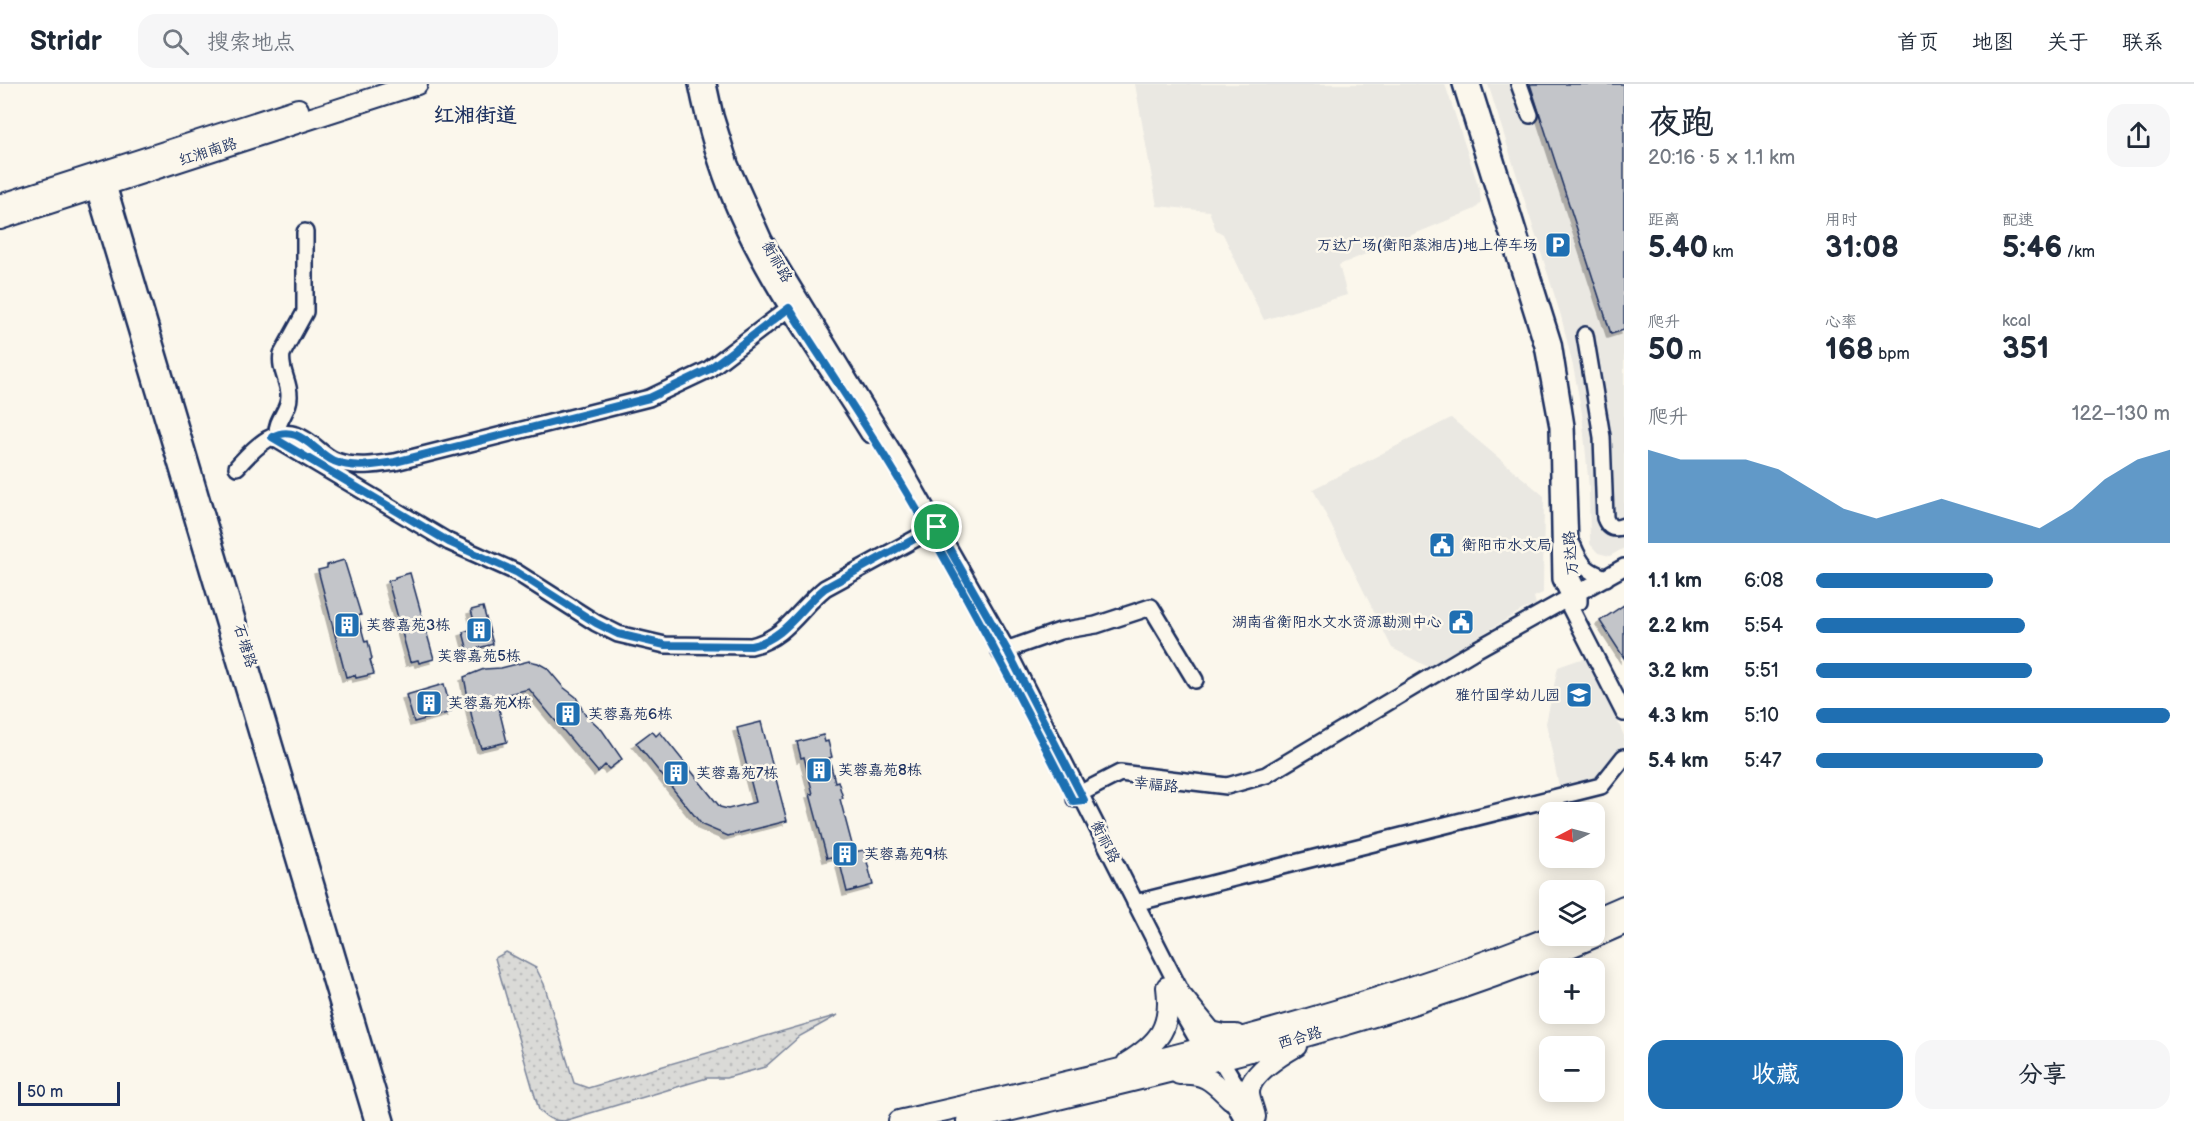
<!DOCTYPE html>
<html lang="zh">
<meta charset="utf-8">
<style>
:root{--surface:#fff;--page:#f6f6f7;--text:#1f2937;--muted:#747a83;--line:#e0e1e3;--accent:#1f6fb2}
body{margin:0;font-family:"Balsamiq Sans","LXGW WenKai TC",sans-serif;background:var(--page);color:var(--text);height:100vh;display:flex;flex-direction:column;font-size:22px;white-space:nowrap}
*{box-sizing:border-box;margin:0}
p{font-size:20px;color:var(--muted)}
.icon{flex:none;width:33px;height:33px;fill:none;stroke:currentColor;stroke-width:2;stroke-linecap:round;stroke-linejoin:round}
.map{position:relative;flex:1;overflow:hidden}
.drawer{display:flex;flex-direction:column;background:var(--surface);width:570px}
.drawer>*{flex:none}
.needle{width:39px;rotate:264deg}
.buttons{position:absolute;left:1539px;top:718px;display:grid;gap:12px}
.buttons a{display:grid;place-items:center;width:66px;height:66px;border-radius:12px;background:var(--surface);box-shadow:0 3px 15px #0003;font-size:30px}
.scale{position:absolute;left:18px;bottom:15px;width:102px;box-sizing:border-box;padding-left:6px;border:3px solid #1b2f5e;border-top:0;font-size:16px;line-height:21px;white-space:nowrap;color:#1b2f5e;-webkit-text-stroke:4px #fbf7ec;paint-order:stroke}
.pin{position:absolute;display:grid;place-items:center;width:51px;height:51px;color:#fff;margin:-26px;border:3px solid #fff;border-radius:50%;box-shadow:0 2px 6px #0007}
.round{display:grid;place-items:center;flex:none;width:63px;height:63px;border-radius:18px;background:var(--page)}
.overview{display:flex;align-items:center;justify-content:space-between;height:102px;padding:0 24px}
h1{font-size:33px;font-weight:700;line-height:45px}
.stats{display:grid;grid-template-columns:repeat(3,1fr);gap:9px;height:102px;padding:6px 24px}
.stats div{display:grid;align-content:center}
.stats b{font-size:30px;font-weight:700}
.stats small{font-size:16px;font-weight:400}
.stats p{font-size:16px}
.chart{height:168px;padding:12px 24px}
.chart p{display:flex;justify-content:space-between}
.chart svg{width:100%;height:108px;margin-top:6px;fill:var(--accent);opacity:.7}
.primary-button{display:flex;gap:12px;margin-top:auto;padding:12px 24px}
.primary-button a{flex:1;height:69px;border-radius:18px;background:var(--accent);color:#fff;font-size:24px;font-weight:700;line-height:69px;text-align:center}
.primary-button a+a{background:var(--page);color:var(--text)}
ul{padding:0 24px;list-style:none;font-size:20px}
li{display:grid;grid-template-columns:96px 72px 1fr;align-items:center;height:45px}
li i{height:15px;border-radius:8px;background:var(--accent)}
header{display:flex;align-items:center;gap:36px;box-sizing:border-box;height:84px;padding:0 30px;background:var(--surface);border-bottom:2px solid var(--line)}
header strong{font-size:28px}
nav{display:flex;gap:33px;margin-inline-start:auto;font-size:21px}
.search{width:420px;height:54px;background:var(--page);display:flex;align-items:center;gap:15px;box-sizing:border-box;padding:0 21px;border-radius:18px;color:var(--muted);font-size:22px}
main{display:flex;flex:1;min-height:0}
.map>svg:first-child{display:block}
.built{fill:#eae8e2}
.garden{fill:url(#garden-dots);stroke:#7a849a;stroke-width:1.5}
.building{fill:#c3c5c9;stroke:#1b2f5e;stroke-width:1.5;filter:url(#shadow)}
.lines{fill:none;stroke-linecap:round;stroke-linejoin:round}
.minor-casing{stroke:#1b2f5e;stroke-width:20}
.major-casing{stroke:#1b2f5e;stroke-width:24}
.minor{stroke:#fbf7ec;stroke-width:15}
.major{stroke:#fbf7ec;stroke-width:20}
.route-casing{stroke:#fff;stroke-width:12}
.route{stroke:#1f6fb2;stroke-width:8}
.labels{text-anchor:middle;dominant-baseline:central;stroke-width:5;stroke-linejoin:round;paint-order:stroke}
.street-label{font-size:15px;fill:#1b2f5e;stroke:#fbf7ec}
.poi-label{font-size:15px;fill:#1b2f5e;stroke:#fbf7ec;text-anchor:start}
.district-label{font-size:21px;font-weight:bold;fill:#1b2f5e;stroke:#fbf7ec}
</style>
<header>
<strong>Stridr</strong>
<div class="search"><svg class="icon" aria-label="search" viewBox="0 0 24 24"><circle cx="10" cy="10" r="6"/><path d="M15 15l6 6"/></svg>搜索地点</div>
<nav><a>首页</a><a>地图</a><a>关于</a><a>联系</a></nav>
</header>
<main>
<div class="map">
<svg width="1624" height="1037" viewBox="0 0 1624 1037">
<defs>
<pattern id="garden-dots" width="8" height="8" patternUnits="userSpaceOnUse" patternTransform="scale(1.5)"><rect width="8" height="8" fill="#dadad7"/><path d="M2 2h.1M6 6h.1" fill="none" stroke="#babbbb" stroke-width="1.8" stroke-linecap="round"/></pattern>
<filter id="shadow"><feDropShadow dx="-4" dy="4" stdDeviation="0" flood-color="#0004"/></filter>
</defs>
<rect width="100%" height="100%" fill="#fbf7ec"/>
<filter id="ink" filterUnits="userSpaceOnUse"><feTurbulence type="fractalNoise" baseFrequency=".0167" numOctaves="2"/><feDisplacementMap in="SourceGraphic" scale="12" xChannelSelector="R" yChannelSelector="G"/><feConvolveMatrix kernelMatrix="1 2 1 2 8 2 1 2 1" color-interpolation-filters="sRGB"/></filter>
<g filter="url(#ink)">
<path class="built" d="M1135,0H1445L1480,107L1481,119L1475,125L1339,181L1347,211L1264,236L1223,150L1216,146L1209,127L1157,122Z
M1488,0H1624V464L1610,472L1598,469L1590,460L1589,404L1582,329L1573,282L1561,232Z
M1451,334L1544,412L1543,509L1534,513L1536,521L1522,526L1428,583L1392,564L1313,405Z
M1591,574L1624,652V662L1604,692L1559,703L1546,639L1558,583L1578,576Z"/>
<path class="garden" d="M506,868L536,884L544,900L574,999L588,1004L838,931L800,952L765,983L726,994H707L564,1037C552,1037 547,1034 539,1026L495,874Z"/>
<path class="building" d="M1530,0H1624V246L1611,250Z
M344,476L361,531L358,532L365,558L368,557L372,575L370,576L374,590L356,594L355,591L346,593L318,486L327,484V481Z
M410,489L434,575L419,579L418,576L410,578L388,497L395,495V493Z
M1624,521V574L1600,537Z
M483,523L493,560L468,567L463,548L476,544L471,526Z
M529,577L538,579L547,584L563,603L576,613L584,629L602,646L622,675L609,685L605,681L598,688L529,605L496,613L507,658L481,664L473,639L464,593L484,585L501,584Z
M444,600L451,628L414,638L406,611Z
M761,638L787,737L728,752L702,741L636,659L652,647L656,652L660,648L720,723L728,725L756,718L737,644Z
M823,651L825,658L828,657L832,673L829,674L835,698L838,697L843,714L840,715L854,768L864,766L873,801L847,808L838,771L827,774L810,710H813L804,673L801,674L797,658Z"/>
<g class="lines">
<defs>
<path id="minor" d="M697,0C705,40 716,80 732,118C765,198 823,276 869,350
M708,0L715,32L730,80L764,156L902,382L1007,566L1188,922
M1461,0L1543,262L1558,343L1561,495L1571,515L1579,518V509L1571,492L1566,342L1553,259L1472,0
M1519,0L1530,31
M105,91L386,1037
M91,94L373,1037
M1585,251L1602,353L1605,434C1609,444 1614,446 1624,442
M277,350C276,336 289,327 289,313C290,298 279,286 282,270L305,228V148
M272,353L449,458L516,488L596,539L618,550L665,561L751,562C786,554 799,525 825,504L937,443
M237,383C254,364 278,337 306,356C316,362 325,373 336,377C355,384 375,381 395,378L649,314L708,286L789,224
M1573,462C1581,481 1586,487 1606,494
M1570,523L1624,629
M1000,568L1060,547L1096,541L1151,523L1195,596
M1075,715L1081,709L1120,689L1227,702L1266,691L1472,568L1624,483
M1135,819L1601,702L1624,673
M1174,915L1207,972
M1216,968L1250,1024
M1226,1006L1244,1037"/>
<path id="major" d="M0,121L298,25
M0,135L417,0
M1594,835L1624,822
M1183,914L1211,948L1224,951H1236
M1127,979C1160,958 1172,943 1167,903
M1179,990C1206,988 1213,998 1231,1015
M1255,1033C1254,1026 1249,1016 1249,1009C1249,990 1282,970 1296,962
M899,1037C1120,986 1342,936 1553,852
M967,1037C1189,983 1415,934 1624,840"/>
</defs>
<use href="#minor" class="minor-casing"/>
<use href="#major" class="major-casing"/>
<use href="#minor" class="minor"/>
<use href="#major" class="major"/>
</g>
</g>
<g class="lines" filter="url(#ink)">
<defs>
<path id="route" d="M937,443L929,447L825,504C799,525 786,554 751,562L665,561L618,550L596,539L516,488L449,458L272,353C298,339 313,367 334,377C353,385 375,381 395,378L649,314L708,286L789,224C824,279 861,333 895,389C959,495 1016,606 1073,717L1084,716L1007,566L937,443"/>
</defs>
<use href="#route" class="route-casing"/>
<use href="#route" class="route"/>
</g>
<defs>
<symbol id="parking-square" viewBox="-11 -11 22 22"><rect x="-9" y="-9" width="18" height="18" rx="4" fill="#1f6fb2" stroke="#fbf7ec"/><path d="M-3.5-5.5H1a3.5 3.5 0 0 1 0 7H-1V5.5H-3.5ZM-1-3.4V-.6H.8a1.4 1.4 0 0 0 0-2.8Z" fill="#fff"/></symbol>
<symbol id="civic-square" viewBox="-11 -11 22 22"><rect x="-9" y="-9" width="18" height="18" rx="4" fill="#1f6fb2" stroke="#fbf7ec"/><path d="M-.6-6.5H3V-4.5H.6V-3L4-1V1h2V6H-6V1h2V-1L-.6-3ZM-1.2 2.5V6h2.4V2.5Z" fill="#fff"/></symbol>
<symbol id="building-square" viewBox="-11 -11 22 22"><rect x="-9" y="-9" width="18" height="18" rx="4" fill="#1f6fb2" stroke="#fbf7ec"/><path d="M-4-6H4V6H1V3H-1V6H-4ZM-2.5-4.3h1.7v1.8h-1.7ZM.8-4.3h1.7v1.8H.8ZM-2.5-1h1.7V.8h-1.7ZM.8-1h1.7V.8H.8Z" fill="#fff"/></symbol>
<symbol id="school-square" viewBox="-11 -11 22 22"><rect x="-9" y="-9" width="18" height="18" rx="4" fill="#1f6fb2" stroke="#fbf7ec"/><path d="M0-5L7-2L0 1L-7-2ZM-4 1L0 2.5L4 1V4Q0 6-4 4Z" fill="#fff"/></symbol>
</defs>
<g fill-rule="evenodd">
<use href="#parking-square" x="1543" y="146" width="30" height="30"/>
<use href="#civic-square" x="1427" y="446" width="30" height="30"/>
<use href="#civic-square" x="1446" y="523" width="30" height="30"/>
<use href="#building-square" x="332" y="526" width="30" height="30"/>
<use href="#building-square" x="464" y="531" width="30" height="30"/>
<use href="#school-square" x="1564" y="596" width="30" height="30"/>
<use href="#building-square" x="414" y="604" width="30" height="30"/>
<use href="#building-square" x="553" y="615" width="30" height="30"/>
<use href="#building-square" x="804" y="671" width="30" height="30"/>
<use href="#building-square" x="661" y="674" width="30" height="30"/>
<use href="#building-square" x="830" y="755" width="30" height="30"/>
</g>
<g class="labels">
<g class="street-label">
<text transform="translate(208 68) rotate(-18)">红湘南路</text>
<text transform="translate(777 178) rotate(60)">衡祁路</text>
<text transform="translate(1571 469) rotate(-95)">万达路</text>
<text transform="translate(245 562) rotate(73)">石塘路</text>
<text transform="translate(1156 701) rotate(6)">幸福路</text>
<text transform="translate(1105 758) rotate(63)">衡祁路</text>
<text transform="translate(1300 954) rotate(-16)">西合路</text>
</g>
<g class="poi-label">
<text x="1538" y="161" text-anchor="end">万达广场(衡阳蒸湘店)地上停车场</text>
<text x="1462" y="461">衡阳市水文局</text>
<text x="1442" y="538" text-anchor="end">湖南省衡阳水文水资源勘测中心</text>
<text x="366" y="541">芙蓉嘉苑3栋</text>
<text x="479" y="572" text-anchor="middle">芙蓉嘉苑5栋</text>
<text x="1560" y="611" text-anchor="end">雅竹国学幼儿园</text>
<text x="448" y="619">芙蓉嘉苑X栋</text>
<text x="588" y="630">芙蓉嘉苑6栋</text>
<text x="838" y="686">芙蓉嘉苑8栋</text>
<text x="696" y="689">芙蓉嘉苑7栋</text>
<text x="864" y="770">芙蓉嘉苑9栋</text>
</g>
<g class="district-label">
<text x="475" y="31">红湘街道</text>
</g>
</g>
</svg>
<div class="buttons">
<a><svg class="needle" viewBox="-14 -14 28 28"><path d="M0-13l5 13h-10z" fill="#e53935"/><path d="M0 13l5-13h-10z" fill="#747a83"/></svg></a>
<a><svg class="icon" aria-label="layers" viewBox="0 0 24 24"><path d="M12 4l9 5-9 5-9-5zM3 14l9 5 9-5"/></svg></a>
<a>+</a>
<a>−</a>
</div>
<div class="scale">50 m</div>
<div class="pin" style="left:937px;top:443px;background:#1e9e55"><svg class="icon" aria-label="arrive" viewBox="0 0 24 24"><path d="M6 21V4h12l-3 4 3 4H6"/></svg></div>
</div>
<section class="drawer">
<div class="overview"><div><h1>夜跑</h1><p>20:16 · 5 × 1.1 km</p></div><a class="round"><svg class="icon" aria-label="share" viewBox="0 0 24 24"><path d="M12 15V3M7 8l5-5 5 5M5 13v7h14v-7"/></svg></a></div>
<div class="stats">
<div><p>距离</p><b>5.40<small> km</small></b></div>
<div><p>用时</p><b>31:08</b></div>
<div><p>配速</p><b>5:46<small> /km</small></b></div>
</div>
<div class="stats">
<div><p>爬升</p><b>50<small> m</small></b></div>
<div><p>心率</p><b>168<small> bpm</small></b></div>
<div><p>kcal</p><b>351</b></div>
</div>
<div class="chart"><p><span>爬升</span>122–130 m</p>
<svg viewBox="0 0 160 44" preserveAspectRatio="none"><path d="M0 44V6L10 10L20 10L30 10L40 14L50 22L60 30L70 34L80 30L90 26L100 30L110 34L120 38L130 30L140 18L150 10L160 6V44z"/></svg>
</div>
<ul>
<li><b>1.1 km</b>6:08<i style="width:50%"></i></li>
<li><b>2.2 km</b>5:54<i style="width:59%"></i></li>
<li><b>3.2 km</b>5:51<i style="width:61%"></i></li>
<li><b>4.3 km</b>5:10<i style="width:100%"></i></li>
<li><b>5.4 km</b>5:47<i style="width:64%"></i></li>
</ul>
<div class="primary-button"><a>收藏</a><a>分享</a></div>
</section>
</main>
